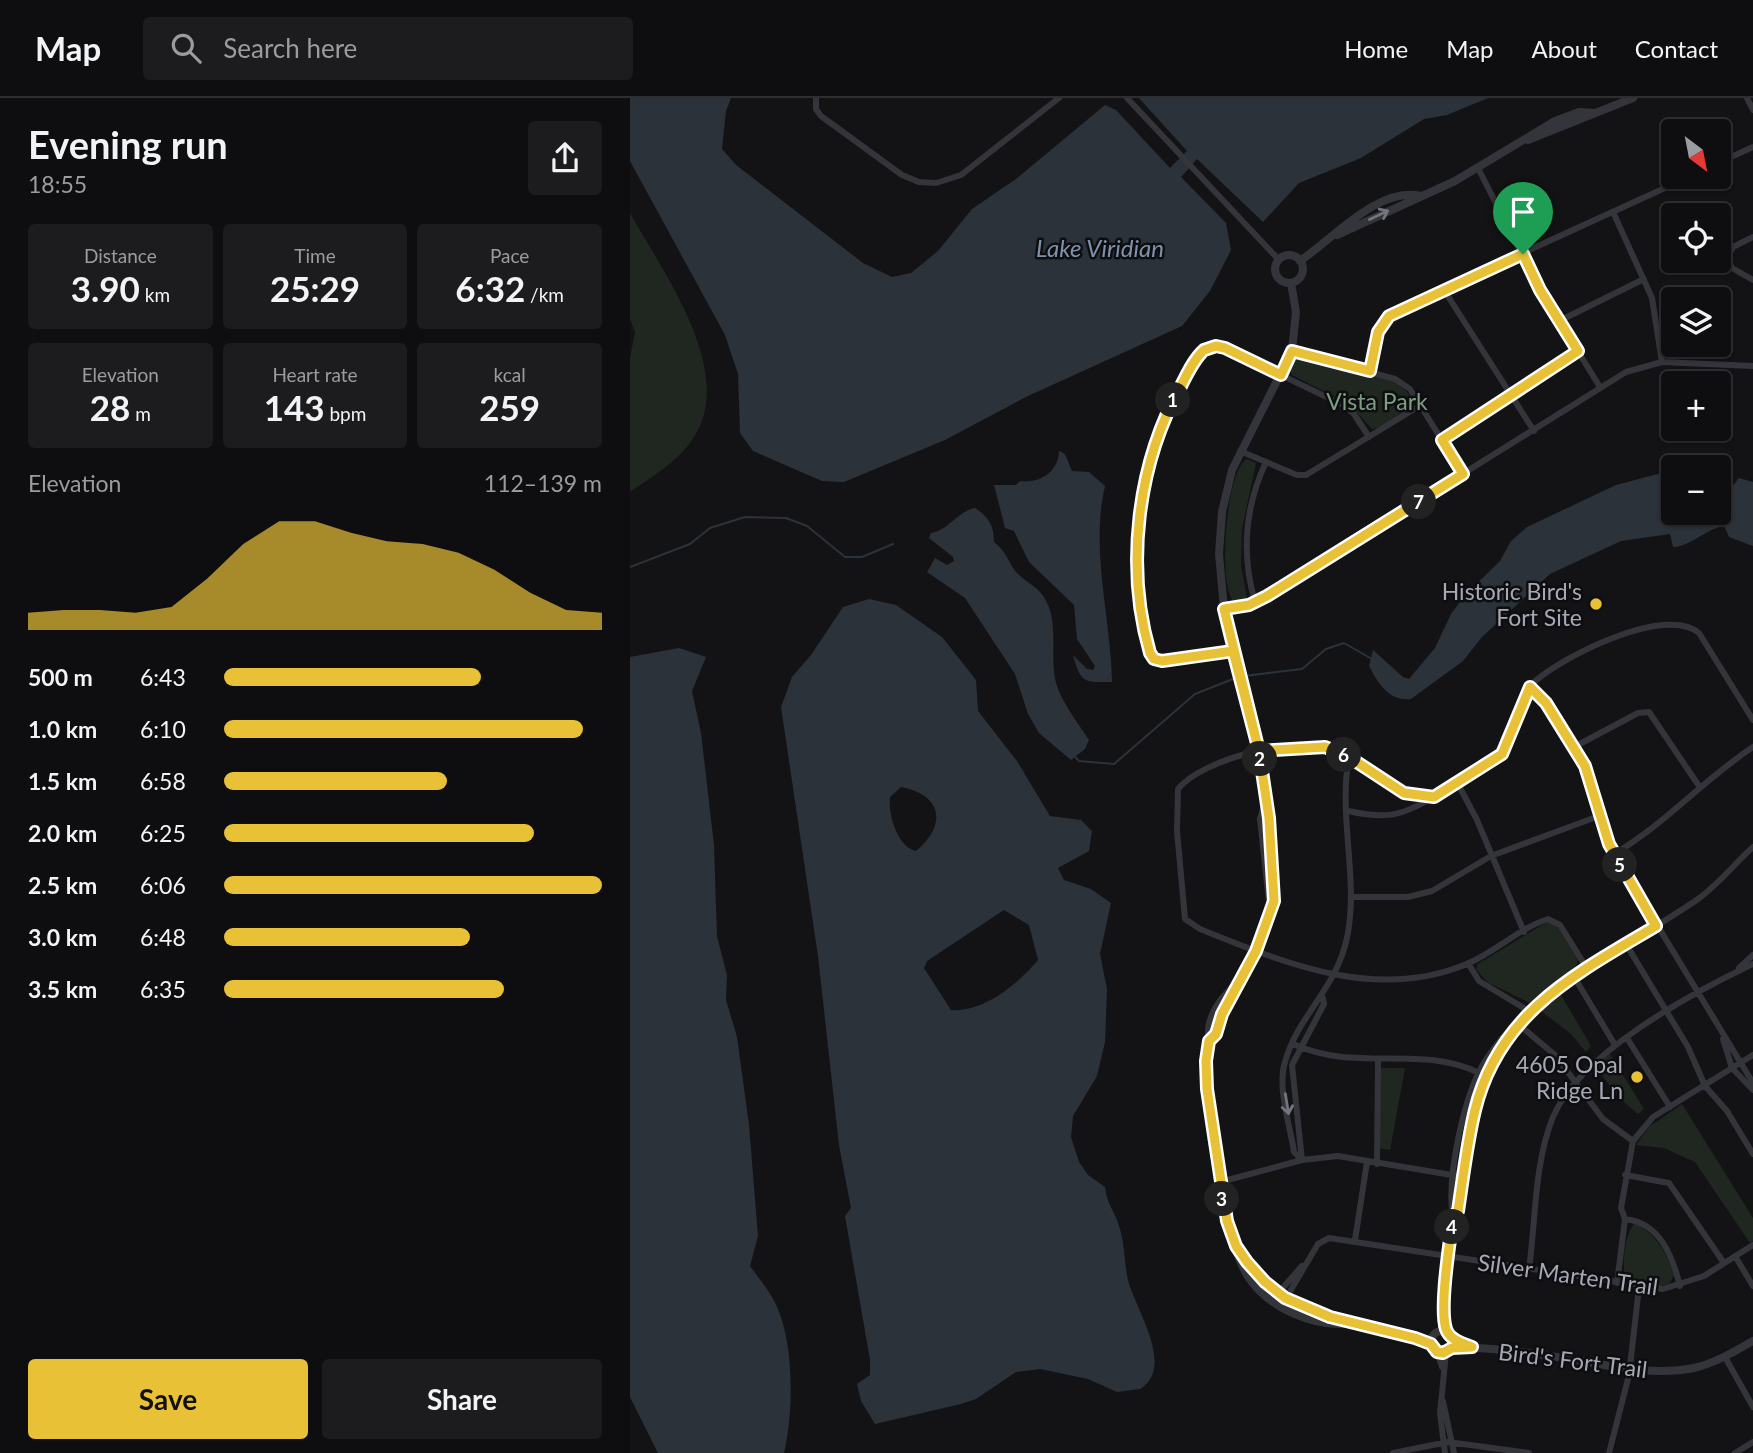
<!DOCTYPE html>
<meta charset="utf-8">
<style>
:root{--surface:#0e0e10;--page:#1c1c1e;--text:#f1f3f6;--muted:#9b9c9f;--line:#2e2e30;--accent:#e9c137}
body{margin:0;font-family:Lato,sans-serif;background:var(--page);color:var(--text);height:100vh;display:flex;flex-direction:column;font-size:26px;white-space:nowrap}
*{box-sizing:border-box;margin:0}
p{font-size:23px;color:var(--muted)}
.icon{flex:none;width:38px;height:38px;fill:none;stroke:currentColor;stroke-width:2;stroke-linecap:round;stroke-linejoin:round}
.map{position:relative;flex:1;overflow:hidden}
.panel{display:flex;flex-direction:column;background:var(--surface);width:630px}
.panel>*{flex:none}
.needle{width:46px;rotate:148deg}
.fabs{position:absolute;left:1031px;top:21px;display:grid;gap:14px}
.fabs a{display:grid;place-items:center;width:70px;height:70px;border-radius:7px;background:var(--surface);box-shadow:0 2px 5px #0004,0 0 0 2px var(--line);font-size:35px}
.pin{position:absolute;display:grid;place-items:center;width:60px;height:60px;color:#fff;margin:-72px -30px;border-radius:50% 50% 50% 0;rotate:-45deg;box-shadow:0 0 7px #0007}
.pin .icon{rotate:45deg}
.km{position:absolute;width:35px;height:35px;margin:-18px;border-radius:50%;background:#222;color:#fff;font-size:19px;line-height:35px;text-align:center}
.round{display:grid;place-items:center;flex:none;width:74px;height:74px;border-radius:7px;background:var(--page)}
.headline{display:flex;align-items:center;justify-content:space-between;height:119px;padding:0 28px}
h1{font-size:38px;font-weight:700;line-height:52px}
.metrics{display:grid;grid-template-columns:repeat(3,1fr);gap:10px;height:119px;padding:7px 28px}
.metrics div{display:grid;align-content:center;border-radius:7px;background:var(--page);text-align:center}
.metrics b{font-size:35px;font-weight:700}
.metrics small{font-size:19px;font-weight:400}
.metrics p{font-size:19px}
.chart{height:196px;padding:14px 28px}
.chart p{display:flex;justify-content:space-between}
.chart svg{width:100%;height:126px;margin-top:7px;fill:var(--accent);opacity:.7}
.primary-button{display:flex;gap:14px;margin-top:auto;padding:14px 28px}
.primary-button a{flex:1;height:80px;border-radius:7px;background:var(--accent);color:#111;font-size:28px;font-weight:700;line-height:80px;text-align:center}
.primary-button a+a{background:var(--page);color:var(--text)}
ul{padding:0 28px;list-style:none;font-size:23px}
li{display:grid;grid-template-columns:112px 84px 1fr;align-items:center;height:52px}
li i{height:18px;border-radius:9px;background:var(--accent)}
header{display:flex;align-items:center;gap:42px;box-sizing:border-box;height:98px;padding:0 35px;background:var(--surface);border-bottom:2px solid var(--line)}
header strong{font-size:33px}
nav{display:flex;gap:38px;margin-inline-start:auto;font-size:24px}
.search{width:490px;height:63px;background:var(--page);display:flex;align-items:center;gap:18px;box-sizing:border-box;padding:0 24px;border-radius:7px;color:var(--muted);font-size:26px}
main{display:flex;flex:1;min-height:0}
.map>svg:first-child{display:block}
.green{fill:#202721}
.water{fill:#2c323a;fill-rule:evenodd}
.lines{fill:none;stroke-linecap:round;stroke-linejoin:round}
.stream{stroke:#2c323a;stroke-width:2}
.minor{stroke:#34353a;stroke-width:6}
.tertiary{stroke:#34353a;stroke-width:8}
.oneway{stroke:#73747e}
.route-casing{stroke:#fff;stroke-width:14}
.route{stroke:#e9c137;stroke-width:9}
.poi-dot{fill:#e9c137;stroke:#0e0e10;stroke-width:2.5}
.labels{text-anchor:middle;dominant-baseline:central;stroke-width:5;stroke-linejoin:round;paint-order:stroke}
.park-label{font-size:23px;fill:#7d9f83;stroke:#0e0e10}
.poi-label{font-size:23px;fill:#a6a8b5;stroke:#0e0e10;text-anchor:end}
.street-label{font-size:23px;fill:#a6a8b5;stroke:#0e0e10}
.water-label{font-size:24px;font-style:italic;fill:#7e92ae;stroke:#0e0e10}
</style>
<header>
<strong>Map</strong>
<div class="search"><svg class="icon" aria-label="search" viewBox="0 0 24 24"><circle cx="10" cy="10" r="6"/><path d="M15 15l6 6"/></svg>Search here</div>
<nav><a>Home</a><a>Map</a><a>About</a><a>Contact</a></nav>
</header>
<main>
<section class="panel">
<div class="headline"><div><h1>Evening run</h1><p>18:55</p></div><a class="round"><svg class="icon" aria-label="share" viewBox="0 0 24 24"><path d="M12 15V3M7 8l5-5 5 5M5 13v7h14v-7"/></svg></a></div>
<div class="metrics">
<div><p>Distance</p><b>3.90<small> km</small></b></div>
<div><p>Time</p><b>25:29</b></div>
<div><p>Pace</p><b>6:32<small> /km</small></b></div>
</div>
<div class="metrics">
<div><p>Elevation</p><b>28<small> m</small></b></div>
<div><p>Heart rate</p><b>143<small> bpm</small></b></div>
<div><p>kcal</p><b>259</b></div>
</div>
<div class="chart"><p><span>Elevation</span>112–139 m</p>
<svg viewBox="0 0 160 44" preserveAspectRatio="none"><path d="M0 44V38L10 37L20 37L30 38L40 36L50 26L60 14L70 6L80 6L90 10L100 13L110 14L120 17L130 23L140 31L150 37L160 38V44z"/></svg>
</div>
<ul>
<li><b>500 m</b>6:43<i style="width:68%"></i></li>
<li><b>1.0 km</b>6:10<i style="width:95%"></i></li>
<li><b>1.5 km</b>6:58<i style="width:59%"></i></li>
<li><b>2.0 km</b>6:25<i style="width:82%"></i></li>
<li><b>2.5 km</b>6:06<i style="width:100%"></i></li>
<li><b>3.0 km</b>6:48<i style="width:65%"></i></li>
<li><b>3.5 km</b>6:35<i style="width:74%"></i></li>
</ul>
<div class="primary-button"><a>Save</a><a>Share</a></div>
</section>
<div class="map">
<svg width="1123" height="1355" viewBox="0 0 1123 1355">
<rect width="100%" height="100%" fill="#131315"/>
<path class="green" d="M0,115C32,173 109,276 62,342C48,363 21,380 0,394V260L5,234L0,221Z
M671,258L765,284C775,292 783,296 782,309L752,329L742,331L719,306L662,277L659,271L663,260Z
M617,361L626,365L612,431L611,468L617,500L604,504C587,487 596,372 617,361Z
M917,824L927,827L948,862L945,871L900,905L857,884L846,871L848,866Z
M931,897L961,948L956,954L941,936L911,913Z
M980,956L1014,1011L1008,1016L987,998L965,967Z
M746,970H775L760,1052L746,1050Z
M1052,1006L1123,1120V1143L1120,1145L1065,1064L1034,1050L1006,1047L1019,1029Z
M1005,1125C1027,1137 1036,1154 1044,1177L1039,1186L1029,1188L997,1184C990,1171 995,1134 1005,1125Z"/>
<path class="water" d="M0,0H101L96,13L92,51L106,67L233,165L262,179L281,175L308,153L342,111L386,81L475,7L486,12L540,70L557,53L509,0H858L817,17L794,21L731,60L669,85L633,124L567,61L551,79L596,125L601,152L580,193L552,228L398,298L315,342L214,384L192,383L123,353L110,335L108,276L95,237L0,63Z
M429,353L435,356L442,373L459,374L475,388C460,452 481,520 482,584C454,584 451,586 443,557L457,571L463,572L465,568L447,541L444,507L399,464L384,433L375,430L364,387H386L390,383C410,386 429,373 429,353Z
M1043,372V415H1068L1067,420L1076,422L1088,415L1089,405L1109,380L1123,384V448L1099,439L1094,428C1075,431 1062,448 1043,449L1040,436L991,443L920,476L852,539L833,563L781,601C759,604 748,585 739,568L743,552L773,579L779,581L805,550L821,516L837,495L870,463L881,443L897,429L986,387Z
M345,410C359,419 364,428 364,444C379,457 377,462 386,474C394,483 408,489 414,499C430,524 419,559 426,585C432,605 448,625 459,642L455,651L441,662L409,635L398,616L385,576L335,500L297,474L305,460L317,467L324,463L323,459L299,440L301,435C319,432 328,413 345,410Z
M239,501L266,507L312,539L346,582L348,613L387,663L420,718L451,722L462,733L459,753L428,770L434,782L461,791L481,805L470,856L477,891L475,944L467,978L443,1018L441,1039L449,1064L458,1077L475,1089C477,1107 485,1113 489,1128C495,1146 494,1164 498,1182C505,1211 546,1269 510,1291L487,1294L458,1281L410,1271L386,1274L346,1301L331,1306L245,1326L231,1303L227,1286L240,1277V1262L215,1118L221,1110L209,1047L188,858L151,609L162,579L181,557L213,509ZM271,689C313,697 317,727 286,753C267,749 258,716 260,699ZM374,812L399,827L408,862C388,886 353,915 321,912L294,870L297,863Z
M49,550L76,559L62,593L71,635L84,747L87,838L97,877L96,902L107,939L119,1027L128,1138L120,1168C127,1178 136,1188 142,1199C165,1238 164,1312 154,1355H28L0,1299V559Z"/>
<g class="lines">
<path class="stream" d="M0,469L60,446L80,430L115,419L156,420L177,428L215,459H232L263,446
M614,578L672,571L696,551L714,545L742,561
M445,659L449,663L484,666L565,596L608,579"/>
<path class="minor" d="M186,0V11L191,18L272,77L289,84L306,85L331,77L429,0
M497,0L649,162
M1117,0L1123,12
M1088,65L1123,49
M848,70L910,192L970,289
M983,114L1022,200L1032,264
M1123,139L1103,149L1097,160L1102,170L1123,182
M814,192L904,333
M929,223L1014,181
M662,253L765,281L780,291L833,376
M740,273L750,227L770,211L1059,79
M812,342L948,253
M610,353L667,377H676L791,307
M625,504C611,456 615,409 636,364
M594,511L619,507L637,498L996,274L1032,264L1123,268
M603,553L528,562C514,555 516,532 514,518C504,437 510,361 550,289C558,275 565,257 578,250H595L713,307L724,316L739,339
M900,589C921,610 943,640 955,669C968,697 970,728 984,756L1123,985
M944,649L1008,615L1019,614L1069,688
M828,686L847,722L894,834
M718,713C755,721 769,719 802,700
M984,756C1035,726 1073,682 1123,649
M723,799H778L802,793L861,758L969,718
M996,846L1058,949L1075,988L1097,1013L1123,1056
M838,865L849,883L899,913
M956,869L930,827L918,821C890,830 866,853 839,865C747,905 655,865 570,831L555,821L547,733L548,691C572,661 667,637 702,651C753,671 767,721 828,685C842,678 863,668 872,655C886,635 884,605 901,587C928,560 1036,506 1069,535L1123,622
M1109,870L1123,857
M943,877L985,947
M888,926L925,957L973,1021L1003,1043
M997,940L1040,1009
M1093,941L1102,970L1123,992
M663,946C727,975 790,946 849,975
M672,1062L664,1054C660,1027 647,990 655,964C668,916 708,891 718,835C728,776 708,717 719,659
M672,1062L662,967L694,906L693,900
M747,1066L748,963
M995,1077L1039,1085L1094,1165
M590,1084L672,1062L708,1058L834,1079
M823,1119L828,1113C838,1052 842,987 882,937
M995,1121C1030,1125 1042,1157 1050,1188
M725,1142L737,1064
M1105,1158L1123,1188
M899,1171C906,1121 904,1066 923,1019C950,955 1062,895 1123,866
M987,1185L995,1121L991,1110L1003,1043L1023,1019L1123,957
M643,1201L672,1168
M652,1207L688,1146L699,1140L1033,1191L1074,1178L1123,1147
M815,1220L816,1233
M810,1233L815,1211L823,1119C816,1080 834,996 855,963C905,886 995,852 1068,801C1089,786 1104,766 1123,749
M807,1254L812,1269
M1095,1259L1123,1309
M813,1303L824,1355
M763,1355L818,1344L899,1355
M815,1355L810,1315L816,1255
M979,1355L999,1277L1009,1189
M1105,1355L1123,1344"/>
<path class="tertiary" d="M898,42L1003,0
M707,137L825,83L925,23L949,14L965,15
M645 171a14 14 0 1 1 28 0a14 14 0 1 1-28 0Z
M670,163C703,141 748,88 791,98
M635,708L631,721L641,813
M609,884C596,895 586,906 581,922C578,930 579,935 579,943C580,955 576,967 576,980C577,1026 594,1138 617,1177C637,1210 686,1231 723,1225
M580,943L586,936L592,916L626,853L644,803L632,674L594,511L589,456L592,414L602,372L662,253L666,214L661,185
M614,1159C648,1205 690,1217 744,1229C763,1234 782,1241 801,1246
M801 1244a11 11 0 1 1 22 0a11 11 0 1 1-22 0Z
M822,1249C861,1249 902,1255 940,1261C981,1268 1023,1278 1064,1270C1085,1265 1104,1254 1123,1243"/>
</g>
<defs><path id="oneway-shaft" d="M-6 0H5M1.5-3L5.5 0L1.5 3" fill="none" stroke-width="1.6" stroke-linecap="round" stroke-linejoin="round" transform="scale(1.75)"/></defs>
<g class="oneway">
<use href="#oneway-shaft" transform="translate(749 117) rotate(-25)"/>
<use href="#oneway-shaft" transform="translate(657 1006) rotate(81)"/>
</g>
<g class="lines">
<defs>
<path id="route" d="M893,156L759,218L748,234L740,273L662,253L651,277L595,250L586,248L574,252C564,261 557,276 551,288C507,366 495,469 520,555L524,561L532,563L603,553L629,653L639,720L644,803L626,853L592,916L586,936L579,943L576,963L577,991L597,1123L606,1148L617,1164L635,1184L655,1200L700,1219L785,1240L801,1246L807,1254L813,1255L822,1250L842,1249C831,1245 819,1241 816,1231C809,1209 820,1144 823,1119L828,1113C833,1080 837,1045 845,1012C869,914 947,875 1026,828L979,746L955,668L916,605L900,589L872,656L804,699L774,695L719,659L695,649L629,653L594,511L619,507L637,498L833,376L812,342L948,253L910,192L893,156"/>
</defs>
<use href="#route" class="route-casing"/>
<use href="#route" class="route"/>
</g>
<g class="poi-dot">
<circle cx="966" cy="506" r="7"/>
<circle cx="1007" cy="979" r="7"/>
</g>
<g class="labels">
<g class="park-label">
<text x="747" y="303">Vista Park</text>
</g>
<g class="poi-label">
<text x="952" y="493">Historic Bird's<tspan x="952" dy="26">Fort Site</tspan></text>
<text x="993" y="966">4605 Opal<tspan x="993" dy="26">Ridge Ln</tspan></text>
</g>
<g class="street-label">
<text transform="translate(938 1176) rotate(8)">Silver Marten Trail</text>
<text transform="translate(943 1262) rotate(7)">Bird's Fort Trail</text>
</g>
<g class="water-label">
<text x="470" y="149">Lake Viridian</text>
</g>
</g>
</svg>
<div class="fabs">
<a><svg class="needle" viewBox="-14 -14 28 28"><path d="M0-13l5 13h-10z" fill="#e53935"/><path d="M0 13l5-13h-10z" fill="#9b9c9f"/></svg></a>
<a><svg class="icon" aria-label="locate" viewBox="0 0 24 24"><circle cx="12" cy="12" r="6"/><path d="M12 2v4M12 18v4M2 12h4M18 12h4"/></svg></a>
<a><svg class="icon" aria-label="layers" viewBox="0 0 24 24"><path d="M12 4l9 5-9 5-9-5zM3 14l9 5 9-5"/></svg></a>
<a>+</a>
<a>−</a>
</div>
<div class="pin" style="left:893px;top:156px;background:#1e9e55"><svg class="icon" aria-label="arrive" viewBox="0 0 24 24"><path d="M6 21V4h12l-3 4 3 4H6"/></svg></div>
<b class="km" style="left:543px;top:302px">1</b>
<b class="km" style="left:630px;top:661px">2</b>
<b class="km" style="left:592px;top:1101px">3</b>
<b class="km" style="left:822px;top:1129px">4</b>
<b class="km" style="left:990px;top:767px">5</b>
<b class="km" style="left:714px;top:657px">6</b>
<b class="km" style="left:789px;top:404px">7</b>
</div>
</main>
